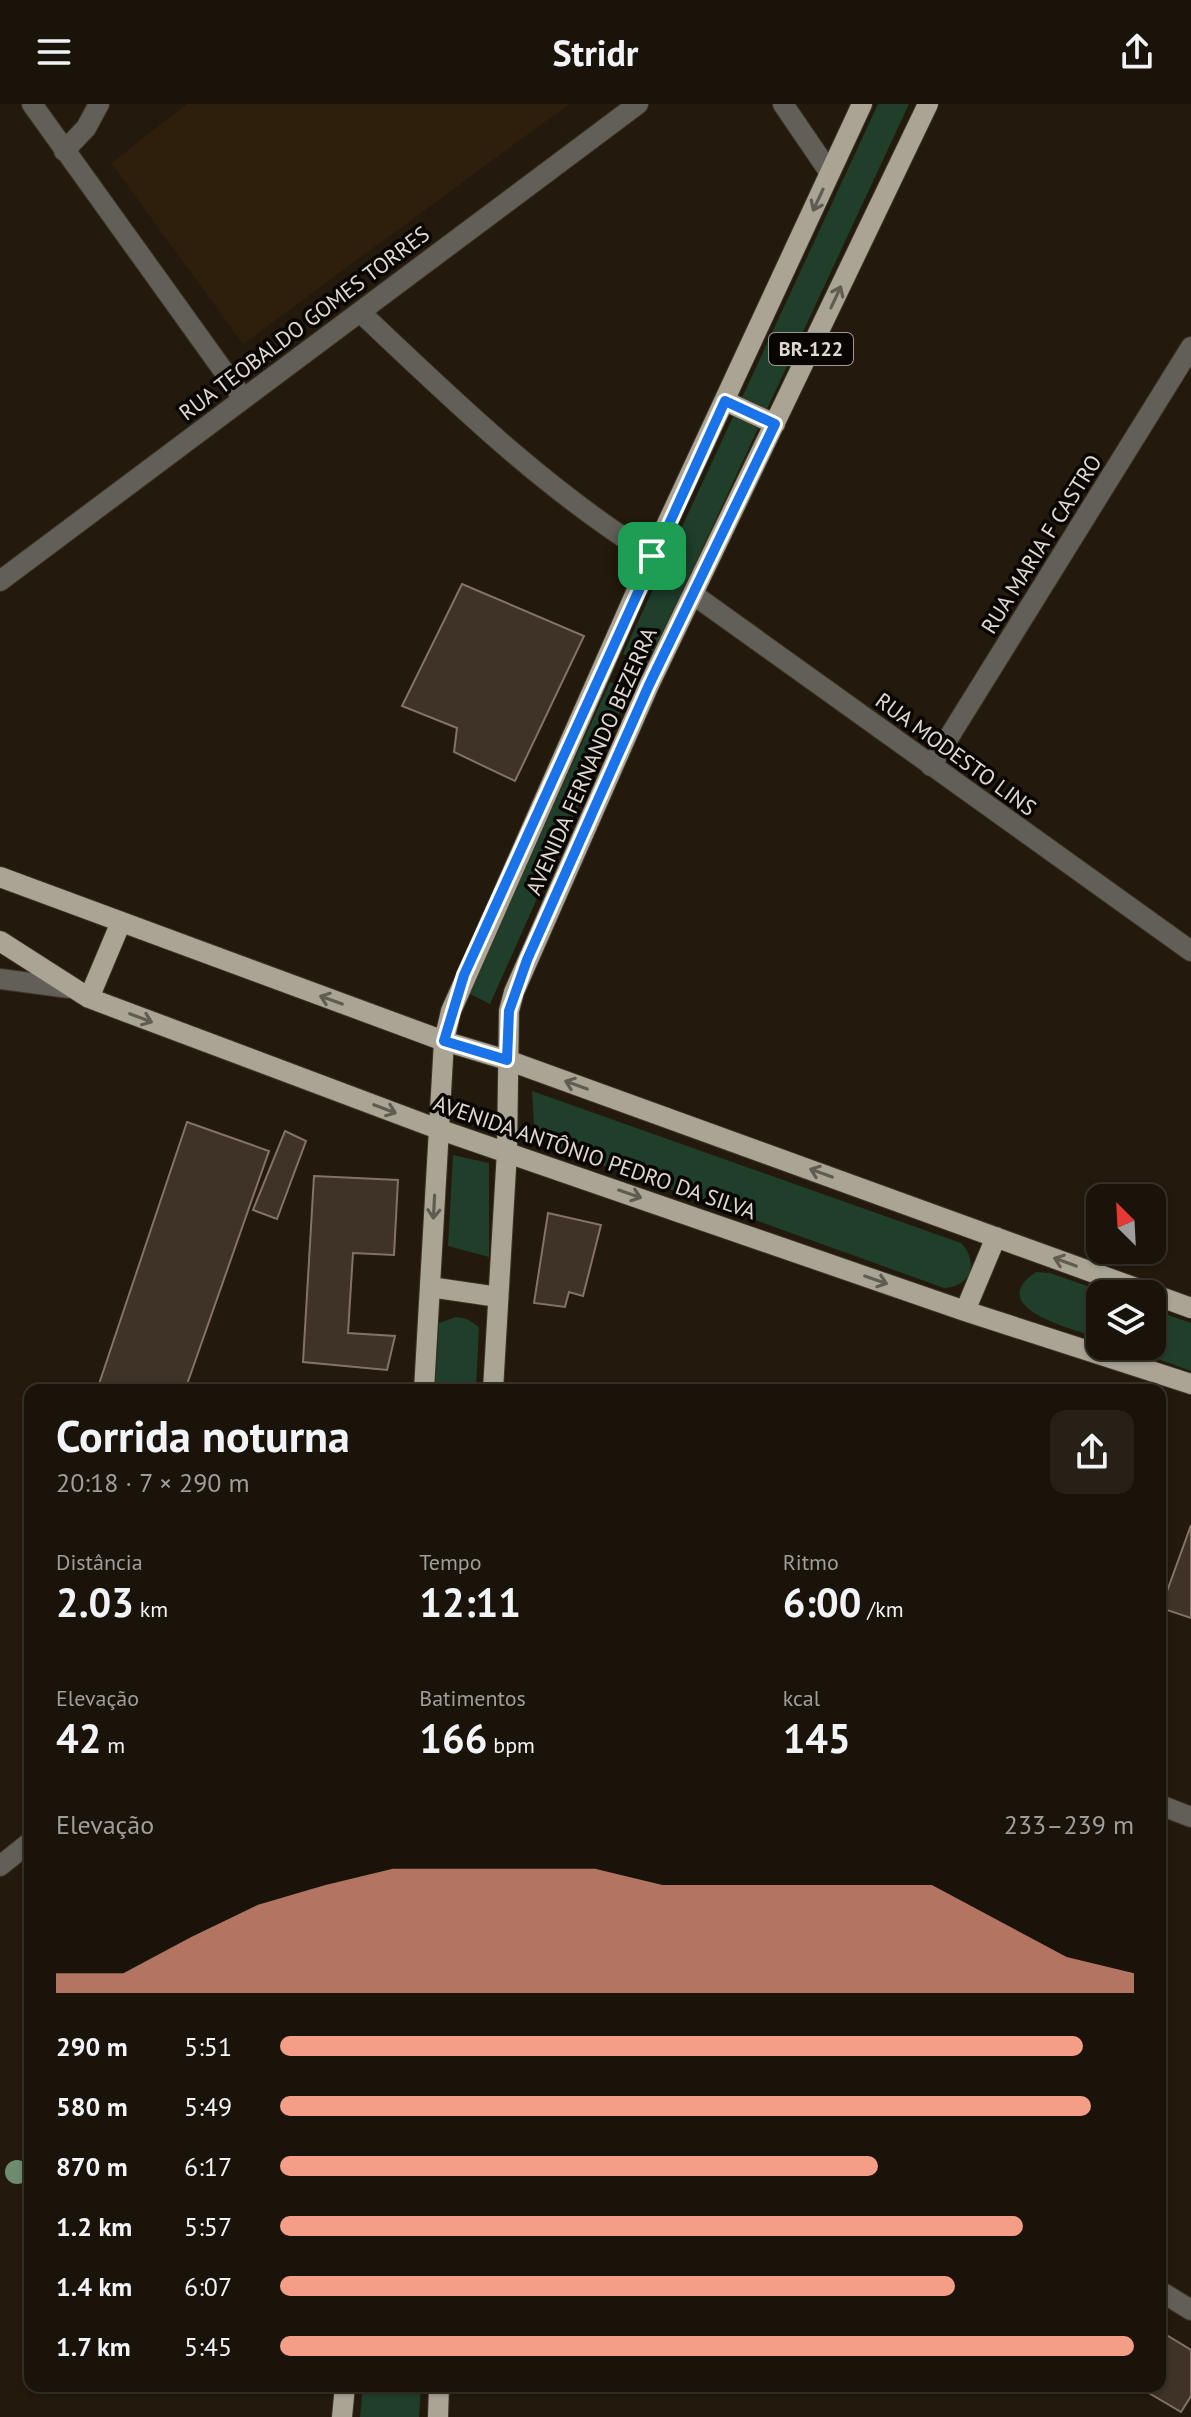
<!DOCTYPE html>
<html lang="pt">
<meta charset="utf-8">
<style>
:root{--surface:#1a1309;--page:#272017;--text:#f1f3f6;--muted:#9f9e9c;--line:#38322a;--accent:#f49e87}
body{margin:0;font-family:"PT Sans",sans-serif;background:var(--page);color:var(--text);height:100vh;display:flex;flex-direction:column;font-size:30px;white-space:nowrap}
*{box-sizing:border-box;margin:0}
p{font-size:26px;color:var(--muted)}
.icon{flex:none;width:44px;height:44px;fill:none;stroke:currentColor;stroke-width:2;stroke-linecap:round;stroke-linejoin:round}
.map{position:relative;flex:1;overflow:hidden}
.panel{position:absolute;left:24px;top:1280px;width:1142px;height:1008px;display:flex;flex-direction:column;background:var(--surface);border-radius:16px;box-shadow:0 2px 6px #0004,0 0 0 2px var(--line)}
.panel>*{flex:none}
.needle{width:52px;rotate:336deg}
.buttons{position:absolute;left:1086px;top:1080px;display:grid;gap:16px}
.buttons a{display:grid;place-items:center;width:80px;height:80px;border-radius:16px;background:var(--surface);box-shadow:0 2px 6px #0004,0 0 0 2px var(--line);font-size:40px}
.pin{position:absolute;display:grid;place-items:center;width:68px;height:68px;color:#fff;margin:-34px;border-radius:16px;box-shadow:0 4px 12px #0006}
.round{display:grid;place-items:center;flex:none;width:84px;height:84px;border-radius:16px;background:var(--page)}
.summary{display:flex;align-items:center;justify-content:space-between;height:136px;padding:0 32px}
h1{font-size:44px;font-weight:700;line-height:60px}
.stats{display:grid;grid-template-columns:repeat(3,1fr);gap:12px;height:136px;padding:8px 32px}
.stats div{display:grid;align-content:center}
.stats b{font-size:40px;font-weight:700}
.stats small{font-size:22px;font-weight:400}
.stats p{font-size:22px}
.chart{height:224px;padding:16px 32px}
.chart p{display:flex;justify-content:space-between}
.chart svg{width:100%;height:144px;margin-top:8px;fill:var(--accent);opacity:.7}
ul{padding:0 32px;list-style:none;font-size:26px}
li{display:grid;grid-template-columns:128px 96px 1fr;align-items:center;height:60px}
li i{height:20px;border-radius:10px;background:var(--accent)}
header{display:flex;justify-content:space-between;align-items:center;height:104px;padding:0 32px;background:var(--surface);font-size:36px;font-weight:700}
.map>svg:first-child{display:block}
.built{fill:#2d1f0c}
.green{fill:#1f3f2b}
.building{fill:#3f3226;stroke:#837366;stroke-width:2}
.lines{fill:none;stroke-linecap:round;stroke-linejoin:round}
.minor-casing{stroke:#3d3427;stroke-width:22}
.major-casing{stroke:#3d3427;stroke-width:22}
.minor{stroke:#615f57;stroke-width:20}
.major{stroke:#a9a494;stroke-width:20}
.tree{fill:#6e8b6f}
.oneway{stroke:#615c52}
.route-casing{stroke:#fff;stroke-width:16}
.route{stroke:#1a73e8;stroke-width:10}
.labels{text-anchor:middle;dominant-baseline:central;stroke-width:7;stroke-linejoin:round;paint-order:stroke}
.shield{fill:#090502;stroke:#a09992;stroke-width:2}
.shield-label{font-size:20px;font-weight:bold;fill:#e0d9d0}
.street-label{font-size:22px;fill:#e0d9d0;stroke:#090502}
</style>
<header><svg class="icon" aria-label="menu" viewBox="0 0 24 24"><path d="M4 6h16M4 12h16M4 18h16"/></svg>Stridr<svg class="icon" aria-label="share" viewBox="0 0 24 24"><path d="M12 15V3M7 8l5-5 5 5M5 13v7h14v-7"/></svg></header>
<div class="map">
<svg width="1191" height="2313" viewBox="0 0 1191 2313">
<rect width="100%" height="100%" fill="#23190c"/>
<path class="built" d="M187,0H569L243,240L111,59Z"/>
<path class="green" d="M878,0H909L648,561L623,550Z
M610,578L630,586L490,900L468,889Z
M532,987L961,1139C979,1157 972,1183 944,1184L535,1037Z
M453,1051L489,1059V1153L448,1142Z
M1036,1168L1050,1169L1110,1190H1100V1234C1076,1226 982,1204 1036,1168Z
M1152,1205L1191,1219V1267L1122,1242H1152Z
M456,1213L467,1215L479,1223L476,1286H435L439,1219Z
M363,2282H421L419,2313H360Z"/>
<path class="building" d="M462,480L584,532L515,677L454,648L457,624L402,602Z
M187,1018L269,1047L185,1286H97Z
M285,1027L306,1037L277,1115L253,1106Z
M314,1072L398,1076L394,1151L353,1149L348,1229L395,1232L387,1266L303,1258Z
M548,1109L601,1121L583,1192L569,1188L565,1203L534,1199Z
M1191,1421V1514L1161,1504Z
M1160,2227L1191,2246V2292L1181,2308L1137,2282H1160Z"/>
<g class="lines">
<defs>
<path id="minor" d="M32,0L243,294
M783,0L830,69
M64,47L86,24L99,0
M360,208C453,296 543,384 652,452
M0,477L638,0
M694,491L1191,847
M931,662L1191,243
M0,875L69,884
M1160,1701L1191,1713
M0,1762L30,1738
M1160,2187L1191,2206"/>
<path id="major" d="M725,297L775,320
M0,773L444,937L507,956L1191,1204
M0,837L89,894L438,1025L965,1207L1191,1280
M89,894L121,818
M430,1183L498,1193
M965,1207L996,1133
M424,1286L444,937L451,907L652,452L862,0
M493,1286L507,1047L509,907L514,888L649,581L928,0
M342,2313L345,2282
M438,2313L439,2282"/>
</defs>
<use href="#minor" class="minor-casing"/>
<use href="#major" class="major-casing"/>
<use href="#minor" class="minor"/>
<use href="#major" class="major"/>
</g>
<circle class="tree" cx="17" cy="2068" r="12"/>
<defs><path id="oneway-shaft" d="M-6 0H5M1.5-3L5.5 0L1.5 3" fill="none" stroke-width="1.6" stroke-linecap="round" stroke-linejoin="round" transform="scale(2)"/></defs>
<g class="oneway">
<use href="#oneway-shaft" transform="translate(818 96) rotate(115)"/>
<use href="#oneway-shaft" transform="translate(836 193) rotate(-65)"/>
<use href="#oneway-shaft" transform="translate(331 896) rotate(-160)"/>
<use href="#oneway-shaft" transform="translate(141 914) rotate(21)"/>
<use href="#oneway-shaft" transform="translate(576 981) rotate(-160)"/>
<use href="#oneway-shaft" transform="translate(385 1005) rotate(21)"/>
<use href="#oneway-shaft" transform="translate(821 1069) rotate(-160)"/>
<use href="#oneway-shaft" transform="translate(630 1090) rotate(19)"/>
<use href="#oneway-shaft" transform="translate(434 1103) rotate(93)"/>
<use href="#oneway-shaft" transform="translate(1065 1158) rotate(-160)"/>
<use href="#oneway-shaft" transform="translate(876 1176) rotate(19)"/>
</g>
<g class="lines">
<defs>
<path id="route" d="M725,297L775,320L649,581L527,856L509,907L507,956L444,937L464,871Z"/>
</defs>
<use href="#route" class="route-casing"/>
<use href="#route" class="route"/>
</g>
<g class="labels">
<rect class="shield" x="769" y="229" width="84" height="32" rx="6"/>
<g class="shield-label">
<text x="811" y="245">BR-122</text>
</g>
<g class="street-label">
<text transform="translate(304 219) rotate(-37)">RUA TEOBALDO GOMES TORRES</text>
<text transform="translate(1041 440) rotate(-58)">RUA MARIA F CASTRO</text>
<text transform="translate(956 650) rotate(36)">RUA MODESTO LINS</text>
<text transform="translate(591 657) rotate(-66)">AVENIDA FERNANDO BEZERRA</text>
<text transform="translate(595 1053) rotate(19)">AVENIDA ANTÔNIO PEDRO DA SILVA</text>
</g>
</g>
</svg>
<div class="buttons">
<a><svg class="needle" viewBox="-14 -14 28 28"><path d="M0-13l5 13h-10z" fill="#e53935"/><path d="M0 13l5-13h-10z" fill="#9f9e9c"/></svg></a>
<a><svg class="icon" aria-label="layers" viewBox="0 0 24 24"><path d="M12 4l9 5-9 5-9-5zM3 14l9 5 9-5"/></svg></a>
</div>
<div class="pin" style="left:652px;top:452px;background:#1e9e55"><svg class="icon" aria-label="arrive" viewBox="0 0 24 24"><path d="M6 21V4h12l-3 4 3 4H6"/></svg></div>
<section class="panel">
<div class="summary"><div><h1>Corrida noturna</h1><p>20:18 · 7 × 290 m</p></div><a class="round"><svg class="icon" aria-label="share" viewBox="0 0 24 24"><path d="M12 15V3M7 8l5-5 5 5M5 13v7h14v-7"/></svg></a></div>
<div class="stats">
<div><p>Distância</p><b>2.03<small> km</small></b></div>
<div><p>Tempo</p><b>12:11</b></div>
<div><p>Ritmo</p><b>6:00<small> /km</small></b></div>
</div>
<div class="stats">
<div><p>Elevação</p><b>42<small> m</small></b></div>
<div><p>Batimentos</p><b>166<small> bpm</small></b></div>
<div><p>kcal</p><b>145</b></div>
</div>
<div class="chart"><p><span>Elevação</span>233–239 m</p>
<svg viewBox="0 0 160 44" preserveAspectRatio="none"><path d="M0 44V38L10 38L20 27L30 17L40 11L50 6L60 6L70 6L80 6L90 11L100 11L110 11L120 11L130 11L140 22L150 33L160 38V44z"/></svg>
</div>
<ul>
<li><b>290 m</b>5:51<i style="width:94%"></i></li>
<li><b>580 m</b>5:49<i style="width:95%"></i></li>
<li><b>870 m</b>6:17<i style="width:70%"></i></li>
<li><b>1.2 km</b>5:57<i style="width:87%"></i></li>
<li><b>1.4 km</b>6:07<i style="width:79%"></i></li>
<li><b>1.7 km</b>5:45<i style="width:100%"></i></li>
</ul>
</section>
</div>
